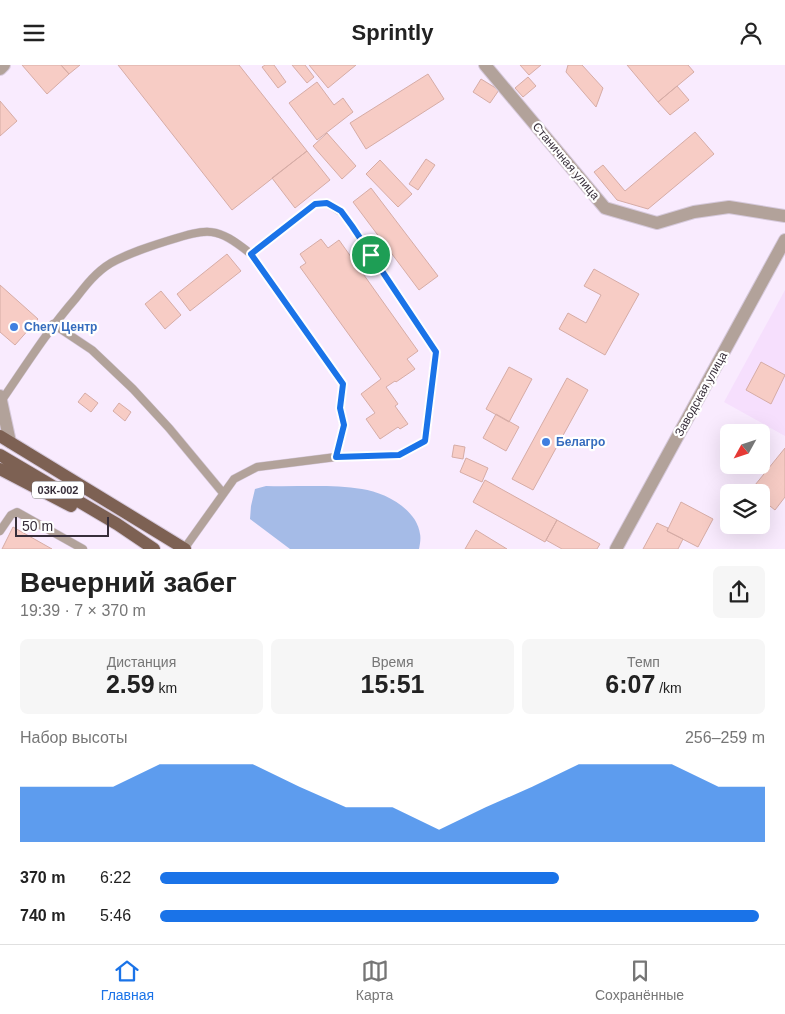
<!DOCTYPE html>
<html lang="ru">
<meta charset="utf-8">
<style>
:root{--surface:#fff;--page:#f6f6f6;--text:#222;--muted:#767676;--line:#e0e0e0;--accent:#1a73e8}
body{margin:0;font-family:Helvetica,sans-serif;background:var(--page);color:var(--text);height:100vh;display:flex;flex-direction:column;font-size:19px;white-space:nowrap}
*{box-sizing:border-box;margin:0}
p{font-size:16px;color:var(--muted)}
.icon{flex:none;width:28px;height:28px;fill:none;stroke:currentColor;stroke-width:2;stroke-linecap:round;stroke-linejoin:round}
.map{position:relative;height:484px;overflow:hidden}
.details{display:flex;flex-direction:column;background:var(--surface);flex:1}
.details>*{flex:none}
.needle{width:32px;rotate:230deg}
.controls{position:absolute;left:720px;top:359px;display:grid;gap:10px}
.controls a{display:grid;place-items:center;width:50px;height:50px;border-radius:8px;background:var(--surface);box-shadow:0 5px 20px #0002;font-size:25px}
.scale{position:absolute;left:15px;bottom:12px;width:94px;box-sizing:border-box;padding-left:5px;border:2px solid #372e3a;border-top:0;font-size:14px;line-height:18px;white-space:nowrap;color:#372e3a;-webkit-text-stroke:4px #fff;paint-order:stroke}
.pin{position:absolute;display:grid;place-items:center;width:42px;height:42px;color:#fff;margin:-21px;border:2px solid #fff;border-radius:50%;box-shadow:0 1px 5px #0007}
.round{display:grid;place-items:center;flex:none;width:52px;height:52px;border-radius:8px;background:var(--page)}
.headline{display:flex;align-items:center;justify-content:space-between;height:85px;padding:0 20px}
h1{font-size:28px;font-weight:700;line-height:38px}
.figures{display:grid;grid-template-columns:repeat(3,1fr);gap:8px;height:85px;padding:5px 20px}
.figures div{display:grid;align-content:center;border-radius:8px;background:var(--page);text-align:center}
.figures b{font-size:25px;font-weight:700}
.figures small{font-size:14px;font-weight:400}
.figures p{font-size:14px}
.chart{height:140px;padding:10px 20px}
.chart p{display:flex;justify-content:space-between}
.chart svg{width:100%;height:90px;margin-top:5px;fill:var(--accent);opacity:.7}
ul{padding:0 20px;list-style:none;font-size:16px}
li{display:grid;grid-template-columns:80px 60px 1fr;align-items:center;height:38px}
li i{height:12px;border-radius:6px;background:var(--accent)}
header{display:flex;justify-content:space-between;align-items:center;height:65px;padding:0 20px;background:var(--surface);font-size:22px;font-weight:700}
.menu{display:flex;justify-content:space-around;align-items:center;height:70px;border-top:1px solid var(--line);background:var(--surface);font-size:14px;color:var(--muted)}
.menu a{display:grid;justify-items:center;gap:2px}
.menu .current{color:var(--accent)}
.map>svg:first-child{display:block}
.built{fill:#f6dffd}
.water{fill:#a5bbe7}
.building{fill:#f7ccc5;stroke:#d6aca6}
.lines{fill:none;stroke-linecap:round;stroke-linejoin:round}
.lane-casing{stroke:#d6c9db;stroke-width:9}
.street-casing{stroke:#d6c9db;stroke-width:14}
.primary-casing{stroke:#d6c9db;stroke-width:14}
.lane{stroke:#b2a29a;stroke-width:8}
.street{stroke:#b2a29a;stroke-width:12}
.primary{stroke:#7d6153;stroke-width:12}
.route-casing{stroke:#fff;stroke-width:10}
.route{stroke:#1a73e8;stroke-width:6}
.shop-dot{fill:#3f7fe0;stroke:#fff;stroke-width:2}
.labels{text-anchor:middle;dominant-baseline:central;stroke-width:4.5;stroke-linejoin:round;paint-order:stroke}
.shield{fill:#fff;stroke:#736d75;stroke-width:1}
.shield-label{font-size:11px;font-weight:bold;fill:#372e3a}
.street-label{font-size:12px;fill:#372e3a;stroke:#fff}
.shop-label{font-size:12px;font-weight:bold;fill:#366cbe;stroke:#fff;text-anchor:start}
</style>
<header><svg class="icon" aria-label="menu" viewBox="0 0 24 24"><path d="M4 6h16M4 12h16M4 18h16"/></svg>Sprintly<svg class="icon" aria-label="person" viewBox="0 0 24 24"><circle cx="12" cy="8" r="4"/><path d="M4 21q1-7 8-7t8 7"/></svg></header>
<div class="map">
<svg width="785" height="484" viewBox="0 0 785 484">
<rect width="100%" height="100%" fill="#f9ebfe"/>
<path class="built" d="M785,225V371L724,337Z"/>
<path class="water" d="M266,421C297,422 332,419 362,424C384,427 417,444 420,469C421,473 420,479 419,484H290L250,454L251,441L255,424Z"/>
<path class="building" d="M22,0H61L69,9L47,29Z
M61,0H80L69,9Z
M118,0H239L307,86L232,145Z
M265,0H274L286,17L278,23L262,2Z
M292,0H305L314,12L307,18Z
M309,0H356L328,23Z
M520,0H541L529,10Z
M568,0H582L603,23L596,42L566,7Z
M627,0H688L694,7L658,37Z
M428,9L444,34L366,84L350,58Z
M528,12L536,21L523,32L515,23Z
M481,14L499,25L490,38L473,27Z
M317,17L334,40L343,33L353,47L317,75L289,38Z
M677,21L689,35L670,50L658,37Z
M0,36L17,56L0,71Z
M695,67L714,89L648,144L617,135L594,107L603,100L625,126Z
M327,68L356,101L342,114L313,81Z
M307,86L330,115L295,143L272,113Z
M426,94L435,100L418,125L409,119Z
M380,95L412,129L398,142L366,109Z
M371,123L438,211L419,225L353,137Z
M321,174L328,183L339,175L418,286L407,294L415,304L396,317L395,316L386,322L398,339L395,341L408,359L400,364L398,362L380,374L366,354L375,348L361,329L381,314L300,202L306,198L300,189Z
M227,189L241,206L190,246L177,229Z
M594,204L639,229L605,290L559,264L568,248L586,258L601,230L584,221Z
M0,220L38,254L15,280L0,267Z
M161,226L181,250L165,264L145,239Z
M761,297L785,310L771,339L746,325Z
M509,302L532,314L509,357L486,344Z
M567,313L588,325L533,425L512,414Z
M85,328L98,338L91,347L78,337Z
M119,338L131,347L125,356L113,346Z
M496,349L519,362L506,386L483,373Z
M454,380L465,382L463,394L452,392Z
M785,383V432L775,445L761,434V428H753L751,425Z
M466,393L488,403L482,417L460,407Z
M485,415L557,455L545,477L473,437Z
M681,437L713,454L698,482L667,466Z
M557,455L600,479L597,484H562L546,475Z
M657,458L668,463L667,466L683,474L678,484H643Z
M13,462L52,484H2Z
M476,465L507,484H465Z"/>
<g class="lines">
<defs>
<path id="lane" d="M53,259L92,285L133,324L169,363L223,428
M2,335C26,300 48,265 76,233C86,220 96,207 111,198C129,188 148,182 167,176C209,163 216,161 251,189L343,319L340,343L344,360L336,392
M0,466L11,450L17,447L83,484
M184,484L234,414L257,402L336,392L399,390L425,376L436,287L352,161L341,147L327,138L315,139L251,189"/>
<path id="street" d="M485,0L605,143L657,158L694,147L729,142L785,151
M0,4L4,0
M0,331L10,377
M616,484L785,175"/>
<path id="primary" d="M0,371L185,484
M0,390L117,459L154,484
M0,404L71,441"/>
</defs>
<use href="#lane" class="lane-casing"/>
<use href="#street" class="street-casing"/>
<use href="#primary" class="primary-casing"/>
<use href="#lane" class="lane"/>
<use href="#street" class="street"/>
<use href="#primary" class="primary"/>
</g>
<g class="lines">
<defs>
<path id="route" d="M327,138L341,146L352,161L436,287L425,376L399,390L336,392L344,360L340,343L343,319L251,189L315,139Z"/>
</defs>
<use href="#route" class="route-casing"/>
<use href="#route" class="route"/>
</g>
<g class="shop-dot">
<circle cx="14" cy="262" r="5"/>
<circle cx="546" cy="377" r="5"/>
</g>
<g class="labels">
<rect class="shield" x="32" y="416.5" width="52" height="17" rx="4"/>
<g class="shield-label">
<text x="58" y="425">03К-002</text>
</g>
<g class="street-label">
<text transform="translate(566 96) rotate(50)">Станичная улица</text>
<text transform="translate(701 329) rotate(-61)">Заводская улица</text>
</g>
<g class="shop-label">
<text x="24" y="262">Chery Центр</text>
<text x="556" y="377">Белагро</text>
</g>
</g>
</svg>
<div class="controls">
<a><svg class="needle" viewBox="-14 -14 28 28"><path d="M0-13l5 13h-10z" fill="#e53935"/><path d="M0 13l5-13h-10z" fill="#767676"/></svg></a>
<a><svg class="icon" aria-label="layers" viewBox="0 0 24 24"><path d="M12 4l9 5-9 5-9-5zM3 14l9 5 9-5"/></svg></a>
</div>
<div class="scale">50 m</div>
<div class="pin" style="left:371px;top:190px;background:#1e9e55"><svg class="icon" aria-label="arrive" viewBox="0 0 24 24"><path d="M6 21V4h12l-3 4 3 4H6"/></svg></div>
</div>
<section class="details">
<div class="headline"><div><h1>Вечерний забег</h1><p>19:39 · 7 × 370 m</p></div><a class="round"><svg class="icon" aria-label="share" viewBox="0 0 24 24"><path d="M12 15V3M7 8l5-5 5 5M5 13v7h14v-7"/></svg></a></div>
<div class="figures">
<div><p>Дистанция</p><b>2.59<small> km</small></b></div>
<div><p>Время</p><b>15:51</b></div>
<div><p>Темп</p><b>6:07<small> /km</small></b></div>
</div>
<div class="chart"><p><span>Набор высоты</span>256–259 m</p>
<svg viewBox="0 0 160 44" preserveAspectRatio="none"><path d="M0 44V17L10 17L20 17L30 6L40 6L50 6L60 17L70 27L80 27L90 38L100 27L110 17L120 6L130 6L140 6L150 17L160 17V44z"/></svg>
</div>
<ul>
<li><b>370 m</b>6:22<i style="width:66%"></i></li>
<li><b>740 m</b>5:46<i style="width:99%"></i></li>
</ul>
</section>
<nav class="menu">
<a class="current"><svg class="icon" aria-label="home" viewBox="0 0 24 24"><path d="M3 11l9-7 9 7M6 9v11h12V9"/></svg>Главная</a>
<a><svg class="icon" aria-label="map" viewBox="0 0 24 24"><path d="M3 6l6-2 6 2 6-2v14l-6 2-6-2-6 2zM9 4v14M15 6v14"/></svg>Карта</a>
<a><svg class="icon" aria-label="saved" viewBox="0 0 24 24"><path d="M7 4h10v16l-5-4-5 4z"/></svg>Сохранённые</a>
</nav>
